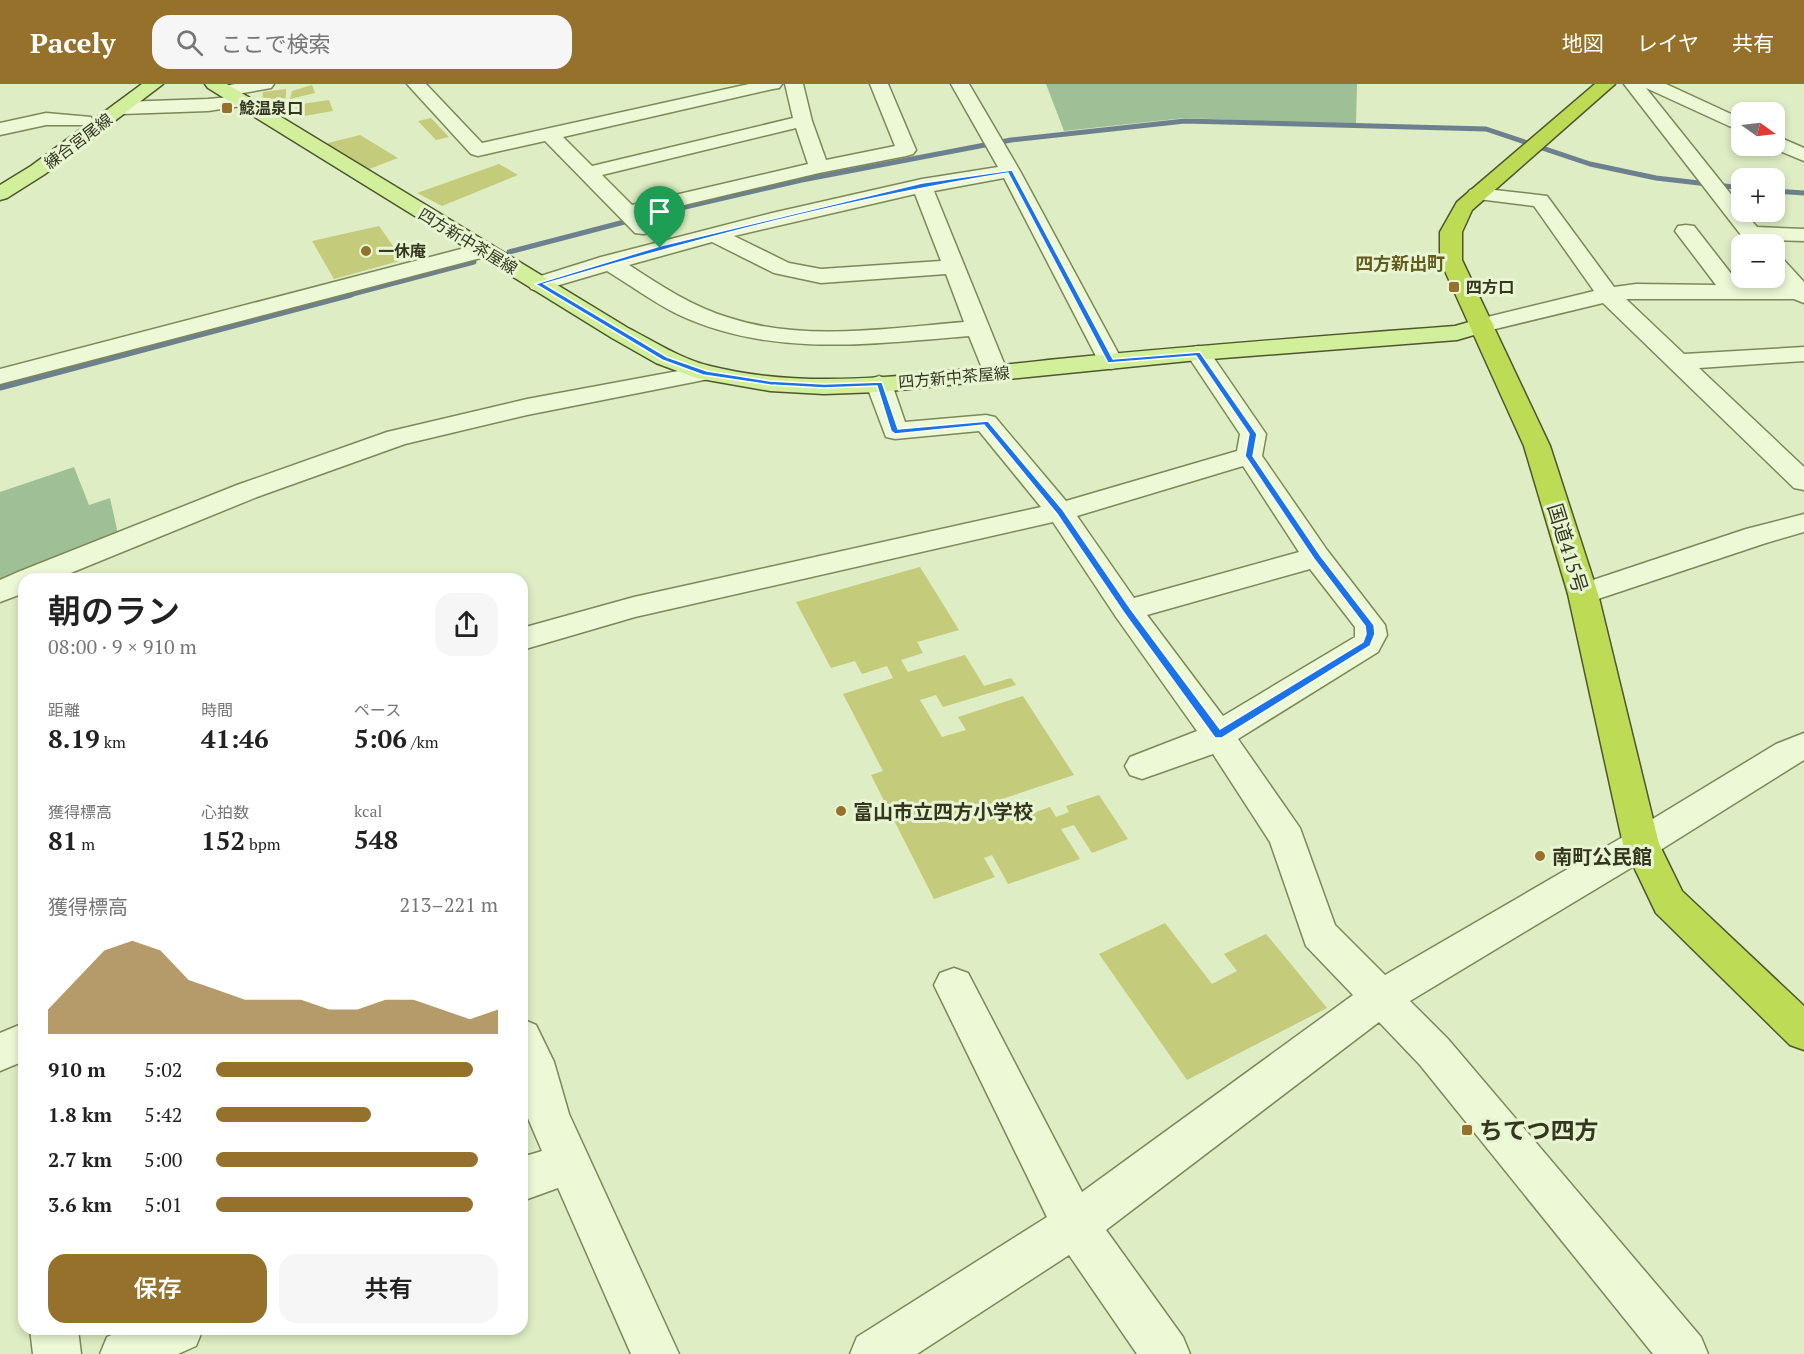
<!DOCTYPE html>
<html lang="ja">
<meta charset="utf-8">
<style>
:root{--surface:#fff;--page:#f6f6f6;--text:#222;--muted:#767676;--accent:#95712b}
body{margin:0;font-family:"PT Serif","Noto Sans JP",serif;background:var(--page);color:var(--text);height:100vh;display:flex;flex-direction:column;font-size:22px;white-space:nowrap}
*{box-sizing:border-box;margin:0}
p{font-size:20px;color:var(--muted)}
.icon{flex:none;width:33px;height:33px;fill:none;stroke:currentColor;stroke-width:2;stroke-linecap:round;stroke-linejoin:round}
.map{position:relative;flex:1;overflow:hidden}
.sheet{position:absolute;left:18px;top:489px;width:510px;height:762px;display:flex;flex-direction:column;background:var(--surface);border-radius:18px;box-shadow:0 3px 9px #0003}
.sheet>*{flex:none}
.needle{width:39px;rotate:104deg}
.tools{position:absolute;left:1731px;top:18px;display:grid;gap:12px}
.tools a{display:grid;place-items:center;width:54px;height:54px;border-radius:12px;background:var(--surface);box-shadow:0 3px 9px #0003;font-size:30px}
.pin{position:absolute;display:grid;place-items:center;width:51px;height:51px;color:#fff;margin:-62px -26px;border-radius:50% 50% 50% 0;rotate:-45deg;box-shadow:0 0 6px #0007}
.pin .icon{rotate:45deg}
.round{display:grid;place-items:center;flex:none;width:63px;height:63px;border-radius:18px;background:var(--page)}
.overview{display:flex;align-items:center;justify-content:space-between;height:102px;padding:0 30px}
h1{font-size:33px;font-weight:600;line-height:45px}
.metrics{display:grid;grid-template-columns:repeat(3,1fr);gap:9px;height:102px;padding:6px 30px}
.metrics div{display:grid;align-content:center}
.metrics b{font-size:26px;font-weight:600}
.metrics small{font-size:16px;font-weight:400}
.metrics p{font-size:16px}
.chart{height:168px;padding:12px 30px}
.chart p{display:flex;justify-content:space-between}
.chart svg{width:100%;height:108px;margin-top:6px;fill:var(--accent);opacity:.7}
.cta{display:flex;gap:12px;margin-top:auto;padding:12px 30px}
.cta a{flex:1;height:69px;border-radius:18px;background:var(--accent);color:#fff;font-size:24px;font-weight:600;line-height:69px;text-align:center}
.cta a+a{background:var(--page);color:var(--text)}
ul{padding:0 30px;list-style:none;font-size:20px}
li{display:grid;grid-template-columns:96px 72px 1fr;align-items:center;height:45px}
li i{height:15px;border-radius:8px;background:var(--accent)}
header{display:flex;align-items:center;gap:36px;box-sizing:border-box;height:84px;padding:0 30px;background:var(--accent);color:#fff}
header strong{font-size:28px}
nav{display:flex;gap:33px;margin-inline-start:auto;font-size:21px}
.search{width:420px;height:54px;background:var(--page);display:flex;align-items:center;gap:15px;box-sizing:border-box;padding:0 21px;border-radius:18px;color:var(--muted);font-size:22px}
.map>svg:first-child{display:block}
.cemetery{fill:#9fc096}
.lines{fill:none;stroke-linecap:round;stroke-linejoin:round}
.stream-far1{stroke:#6c808e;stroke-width:5}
.stream{stroke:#6c808e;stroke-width:7}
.building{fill:#c4cb7a}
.minor-casing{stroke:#7e875a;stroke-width:3}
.major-casing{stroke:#50552e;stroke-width:3}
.highway-casing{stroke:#50552e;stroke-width:3}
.minor{fill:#ecf8d6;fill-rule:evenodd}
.major{fill:#d2f09c;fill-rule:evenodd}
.highway{fill:#bddb55;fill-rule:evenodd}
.route{fill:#1a73e8;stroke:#fff;stroke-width:1.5;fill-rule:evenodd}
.poi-dot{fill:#95712b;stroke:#e8f5d3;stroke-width:2}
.labels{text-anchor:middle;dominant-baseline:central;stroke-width:6;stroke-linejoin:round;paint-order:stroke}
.far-poi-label{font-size:16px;font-weight:bold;fill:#34371e;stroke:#e8f5d3;text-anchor:start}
.far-street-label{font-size:16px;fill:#34371e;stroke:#e8f5d3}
.far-neighbourhood-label{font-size:18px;font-weight:bold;fill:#635b1e;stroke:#e8f5d3}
.street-label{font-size:20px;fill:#34371e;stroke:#e8f5d3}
.poi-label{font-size:20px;font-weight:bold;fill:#34371e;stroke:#e8f5d3;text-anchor:start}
.near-poi-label{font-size:24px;font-weight:bold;fill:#34371e;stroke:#e8f5d3;text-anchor:start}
</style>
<header>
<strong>Pacely</strong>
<div class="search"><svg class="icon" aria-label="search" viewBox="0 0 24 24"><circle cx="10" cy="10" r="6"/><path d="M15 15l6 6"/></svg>ここで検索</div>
<nav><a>地図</a><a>レイヤ</a><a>共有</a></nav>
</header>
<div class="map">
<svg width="1804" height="1270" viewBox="0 0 1804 1270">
<rect width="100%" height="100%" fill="#deedc3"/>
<path class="cemetery" d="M1046,0H1357L1356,41L1185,34L1064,47Z
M74,383L89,421L110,414L118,450L0,499V408Z"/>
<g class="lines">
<path class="stream-far1" d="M1774,107L1804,109
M509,168L655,130L802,96L1011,56L1185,37L1486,45L1590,80L1656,94L1742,104
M345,212L474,178"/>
<path class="stream" d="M0,303L351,210"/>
</g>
<path class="building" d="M312,1L315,9L290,15L292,7Z
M286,5V14L262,19L263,8Z
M329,16L333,27L298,33L295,21Z
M431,34L449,53L436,56L418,37Z
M360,51L398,74L364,87L320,61Z
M499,80L518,91L442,122L417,109Z
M379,142L403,176L334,195L312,157Z
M920,483L959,546L917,558L923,569L901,576L908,588L965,571L984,602L1011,594L1016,601L943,623L936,611L920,616L942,653L966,646L958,633L1023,612L1074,691L999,716L1011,737L1050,723L1056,733L1069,728L1066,722L1099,711L1128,755L1092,769L1074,741L1061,745L1080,775L1008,800L992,771L984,774L995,793L934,815L871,691L883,687L843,610L893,594L887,582L862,590L855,577L831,584L796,518Z
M1165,839L1212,900L1237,887L1224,870L1266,850L1327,924L1187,996L1099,870Z"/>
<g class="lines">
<defs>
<path id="minor" d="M235,0H274L271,4L226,12L220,11L217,7L220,3Z
M407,0H426L482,59L749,0H782L779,4L773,5L563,53L592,82L793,34L785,0H803L812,37L826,76L895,62L870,0H888L916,66L913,70L906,72L819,89L642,131L654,144L651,149L643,150L635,149L545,57L478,72L471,70ZM796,44L808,80L632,121L602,91Z
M951,0H969L1020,87L1123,278L1120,283L1111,285L1102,283L1099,278L1004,94L934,107L1008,289L1005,294L996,296L987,294L984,289L969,252C871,260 769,274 677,230C653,218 630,201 607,187L539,207L531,205L528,200L531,195L601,173L772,129L922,95L998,83ZM915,110L941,177L821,185L789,179L734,152ZM712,158L774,189L821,199L946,190L964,238C888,244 804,258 730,234C693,223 661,202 629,181Z
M1624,0H1666L1742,35V48L1646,4L1742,124V128H1744L1757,143L1804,145V157L1767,156L1770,160H1748Z
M242,12L248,13L251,17L248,21L208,27L122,30L115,28L113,24L115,20L122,18L208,15Z
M46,29L91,33L93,37L91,41H46L0,51V39Z
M1774,51L1804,64V77L1768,62H1774Z
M1477,104L1547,112L1614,203L1636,200L1716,201L1675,147L1678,142L1686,141L1694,142L1740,201H1782L1774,193V172L1782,174L1804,198V219L1794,215H1626L1684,270L1804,263V277L1699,284L1804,383V406L1794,404L1603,219L1483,248L1475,246L1471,241L1475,236L1594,207L1534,122L1470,114L1467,110L1470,106Z
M484,159L492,161L495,166L492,171L0,300V285Z
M1198,262L1207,264L1266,350L1262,372L1327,466L1385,541L1387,551L1378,568L1238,655L1300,744L1335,841L1385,891L1628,750L1776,660L1804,649V676L1654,770L1410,917L1448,955L1701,1253L1708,1270H1653L1420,981L1379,938L1106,1146L1183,1253L1190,1270H1137L1069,1171L917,1270H850L857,1253L1047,1133L934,901L940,889L954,884L968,889L1082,1108L1353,911L1306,862L1270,758L1213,670L1142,695L1130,691L1125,682L1130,673L1197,647L1116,533L1053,438L635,533L522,566V544L634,513L1041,423L979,347L895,355L886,353L866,300L870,295L879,292L888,295L892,300L905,338L986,331L995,333L1066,417L1237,367L1240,350L1186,269L1189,264ZM1243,382L1299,468L1134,514L1077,432ZM1310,485L1355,543V553L1223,632L1147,531Z
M705,282L714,284L717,289L714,294L527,331L405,360L257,413L56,495H24V509L0,518V496L18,488L237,401L387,348L527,315Z
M1804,430V448L1766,459L1583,520L1572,517L1568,510L1572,503L1746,445Z
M522,935L536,941L554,978L569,1030L679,1270H631L558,1104L522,1117V1073L542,1067L527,1032L522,1014Z
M24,939V977L0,987V949Z
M30,1245H78L81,1270H33Z
M125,1245H203L196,1262L178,1270H100L107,1253Z"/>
<path id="major" d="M142,0H163L45,90L7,114L0,116V101L31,82Z
M205,0H227L628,244C655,258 681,275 710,282C820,310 947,286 1058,275C1190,262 1322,252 1455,242L1483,234L1491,236L1495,241L1491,246L1457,256L1198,276L879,308L824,310L770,307L696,294L656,279L612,254L208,4Z"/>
<path id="highway" d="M1595,0H1615L1472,126L1462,148V176L1550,362L1598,510L1659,760L1682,807L1804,922V966L1790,961L1656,829L1623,760L1568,510L1524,362L1440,176V148L1457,118Z"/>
</defs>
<use href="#minor" class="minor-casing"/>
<use href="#major" class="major-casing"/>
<use href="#highway" class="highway-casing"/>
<use href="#minor" class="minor"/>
<use href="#major" class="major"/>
<use href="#highway" class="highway"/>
</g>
<path class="route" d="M1012,86L1113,275L1200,268L1257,350L1253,372L1320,471L1374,541L1375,550L1370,562L1222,654H1215L1124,529L1057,430L984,341L895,350L891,347L877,302L824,304L770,301L703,291L662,276L535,200L660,162L922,99ZM1008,89L1108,279L1196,272L1249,350L1245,372L1314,475L1365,542L1366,550L1363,558L1220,645L1130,524L1063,426L988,337L898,345L882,298L824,300L770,297L707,287L667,273L544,200C696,155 851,114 1008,89Z"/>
<g class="poi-dot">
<rect x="221" y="18" width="12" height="12" rx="3"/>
<circle cx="366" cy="167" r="6"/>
<rect x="1448" y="197" width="12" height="12" rx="3"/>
<circle cx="841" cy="727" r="6"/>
<circle cx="1540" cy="772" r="6"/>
<rect x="1461" y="1040" width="12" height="12" rx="3"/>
</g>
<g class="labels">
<g class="far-poi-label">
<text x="239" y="24">鯰温泉口</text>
<text x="378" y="167">一休庵</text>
<text x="1466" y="203">四方口</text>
</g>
<g class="far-street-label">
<text transform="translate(78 57) rotate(-37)">練合宮尾線</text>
<text transform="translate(468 157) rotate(31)">四方新中茶屋線</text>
<text transform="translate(954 293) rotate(-5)">四方新中茶屋線</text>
</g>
<g class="far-neighbourhood-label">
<text x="1400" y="179">四方新出町</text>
</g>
<g class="street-label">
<text transform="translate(1568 464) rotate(73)">国道415号</text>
</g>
<g class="poi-label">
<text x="853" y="727">富山市立四方小学校</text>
<text x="1552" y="772">南町公民館</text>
</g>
<g class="near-poi-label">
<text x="1479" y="1046">ちてつ四方</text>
</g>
</g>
</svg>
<div class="tools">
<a><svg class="needle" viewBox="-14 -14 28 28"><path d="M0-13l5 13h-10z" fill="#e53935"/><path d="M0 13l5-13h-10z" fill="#767676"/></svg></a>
<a>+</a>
<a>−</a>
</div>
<div class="pin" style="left:660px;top:164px;background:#1e9e55"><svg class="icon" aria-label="arrive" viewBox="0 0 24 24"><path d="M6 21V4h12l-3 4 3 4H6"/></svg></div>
<section class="sheet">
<div class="overview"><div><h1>朝のラン</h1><p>08:00 · 9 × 910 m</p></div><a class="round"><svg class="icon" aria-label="share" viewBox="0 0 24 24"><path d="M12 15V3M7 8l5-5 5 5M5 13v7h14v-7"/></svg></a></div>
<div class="metrics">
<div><p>距離</p><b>8.19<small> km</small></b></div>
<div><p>時間</p><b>41:46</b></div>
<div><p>ペース</p><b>5:06<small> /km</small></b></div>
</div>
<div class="metrics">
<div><p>獲得標高</p><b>81<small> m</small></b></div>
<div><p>心拍数</p><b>152<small> bpm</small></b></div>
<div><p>kcal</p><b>548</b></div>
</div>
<div class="chart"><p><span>獲得標高</span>213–221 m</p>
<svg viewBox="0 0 160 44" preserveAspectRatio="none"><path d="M0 44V34L10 22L20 10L30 6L40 10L50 22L60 26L70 30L80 30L90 30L100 34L110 34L120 30L130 30L140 34L150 38L160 34V44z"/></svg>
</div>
<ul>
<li><b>910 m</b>5:02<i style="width:91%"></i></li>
<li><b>1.8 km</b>5:42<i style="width:55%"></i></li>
<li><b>2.7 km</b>5:00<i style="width:93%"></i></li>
<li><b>3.6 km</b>5:01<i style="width:91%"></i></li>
</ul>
<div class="cta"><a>保存</a><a>共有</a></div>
</section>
</div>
